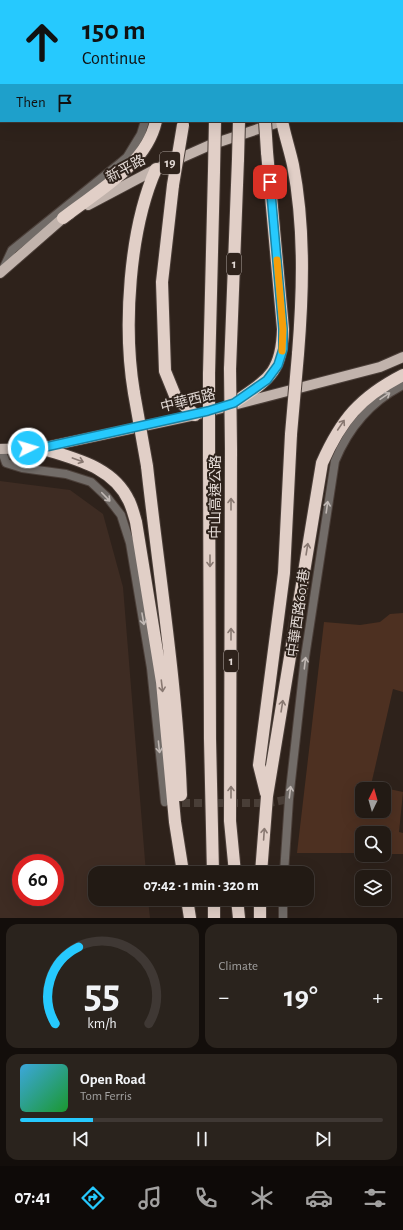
<!DOCTYPE html>
<html lang="en">
<head>
<meta charset="utf-8">
<style>
  body { margin:0; font-family:"Alegreya Sans","Noto Sans TC",sans-serif; background:#2a231d; color:#f1f3f6; height:100vh; display:flex; flex-direction:column; font-size:15px; white-space:nowrap }
  * { box-sizing:border-box; margin:0 }
  p { font-size:13px; color:#a2a1a0 }
  .icon { flex:none; width:22px; height:22px; fill:none; stroke:currentColor; stroke-width:2; stroke-linecap:round; stroke-linejoin:round }
  .map { position:relative; height:918px; overflow:hidden }
  .sheet { display:flex; flex-direction:column; gap:6px; padding:6px; background:#130e0b; flex:1 }
  .sheet>* { flex:none }
  .banner { position:absolute; left:0px; top:0px; width:403px; height:122px; box-shadow:0 4px 16px #0002,0 0 0 1px #3f3834; background:#26c9fe; color:#111; overflow:hidden }
  .needle { width:26px; rotate:5deg }
  .controls { position:absolute; left:355px; top:782px; display:grid; gap:8px }
  .controls a { display:grid; place-items:center; width:36px; height:36px; border-radius:8px; background:#221a14; box-shadow:0 4px 16px #0002,0 0 0 1px #3f3834; font-size:20px }
  .speed { position:absolute; left:12px; top:854px; display:flex; gap:8px; font-size:20px; font-weight:700; text-align:center }
  .speed>* { display:grid; place-content:center; width:52px; height:52px; border-radius:50%; background:#221a14; box-shadow:0 4px 16px #0002,0 0 0 1px #3f3834; line-height:1 }
  .speed .limit { border:6px solid #d22; background:#fff; color:#111 }
  .pin { position:absolute; display:grid; place-items:center; width:34px; height:34px; color:#fff; margin:-17px; border-radius:8px; box-shadow:0 2px 6px #0006 }
  .me { position:absolute; width:44px; margin:-22px; rotate:85deg; stroke-linejoin:round; filter:drop-shadow(0 0 3px #0008) }
  .turn { display:flex; align-items:center; gap:14px; height:84px; padding:0 16px; font-size:18px }
  .turn .icon { width:52px; height:52px; stroke-width:2.5 }
  .turn b { display:block; font-size:28px; line-height:34px }
  .then { display:flex; align-items:center; height:38px; padding:0 16px; background:#0003; gap:8px; font-size:15px }
  .big { font-size:30px; font-weight:700; line-height:1.1 }
  .sheet .card { flex:1; display:flex; flex-direction:column; justify-content:center; gap:6px; min-width:0; padding:0 14px; border-radius:12px; background:#2a231d }
  .sheet .dial { align-items:center; gap:0 }
  .dial svg { height:104px; overflow:visible; fill:none; stroke:#3f3834; stroke-width:7; stroke-linecap:round; text-anchor:middle }
  .dial text { fill:#f1f3f6; stroke:none }
  .song { display:flex; align-items:center; gap:12px }
  .cover { width:48px; height:48px; border-radius:6px; background:linear-gradient(135deg,hsl(200 70% 55%),hsl(130 70% 35%)) }
  .played { height:4px; border-radius:2px; background:linear-gradient(90deg,#26c9fe 20%,#3f3834 20%) }
  .keys { display:flex; justify-content:space-around; direction:ltr }
  .heat { display:flex; justify-content:space-between; align-items:center; font-size:22px; direction:ltr }
  .sheet .tiles { flex:1; display:grid; gap:6px; grid-template-columns:1fr 1fr }
  .card:last-child { grid-column:span 2 }
  .trip { position:absolute; left:88px; top:866px; width:226px; height:40px; border-radius:12px; background:#221a14; box-shadow:0 4px 16px #0002,0 0 0 1px #3f3834; font-weight:700; line-height:40px; text-align:center }
  .menu { display:flex; height:64px; justify-content:space-around; align-items:center; background:#0e0a08; color:#a2a1a0 }
  .menu .icon { width:28px; height:28px }
  .menu .current { color:#26c9fe }
  .menu b { font-size:18px; color:#f1f3f6 }
  .map>svg:first-child { display:block }
  .built { fill:#3e2c23; fill-rule:evenodd }
  .green { fill:#4d3021; fill-rule:evenodd }
  .lines { fill:none; stroke-linecap:round; stroke-linejoin:round }
  .minor-tunnel { stroke:#493e37; stroke-width:8; stroke-dasharray:8 4; stroke-linecap:butt }
  .minor-casing { stroke:#4b3f39; stroke-width:10 }
  .primary-casing { stroke:#4b3f39; stroke-width:12 }
  .motorway-casing { stroke:#4b3f39; stroke-width:14 }
  .minor { stroke:#726c68; stroke-width:8 }
  .primary { stroke:#c1b3ac; stroke-width:10 }
  .motorway { stroke:#e1cfc7; stroke-width:12 }
  .motorway-bridge-casing { stroke:#4b3f39; stroke-width:14; stroke-linecap:butt }
  .motorway-bridge { stroke:#e1cfc7; stroke-width:12 }
  .oneway { stroke:#c1b9b5 }
  .oneway2 { stroke:#887871 }
  .route-casing { stroke:#1983a5; stroke-width:10 }
  .route { stroke:#26c9fe; stroke-width:7 }
  .slow { stroke:#f59e0b; stroke-width:7 }
  .labels { text-anchor:middle; dominant-baseline:central; stroke-width:4; stroke-linejoin:round; paint-order:stroke }
  .shield { fill:#2e221b; stroke:#ada39e; stroke-width:1 }
  .shield-label { font-size:13px; font-weight:bold; fill:#e3dad6 }
  .street-label { font-size:14px; fill:#e3dad6; stroke:#2e221b }
</style>
</head>
<body>
<div class="map">
<svg width="403" height="918" viewBox="0 0 403 918">
  <rect width="100%" height="100%" fill="#2e221b"/>
  <path class="built" d="M 0,481 L 70,490 L 103,514 L 123,587 L 146,873 L 95,873 L 95,899 L 148,899 L 150,918 L 0,918 ZM 21,863 L 55,863 L 55,897 L 21,897 Z"/>
  <path class="green" d="M 403,613 L 403,692 L 393,689 L 371,785 L 403,792 L 399,832 L 403,833 L 403,854 L 384,854 L 384,833 L 362,833 L 362,853 L 297,853 L 324,622 L 360,625 L 380,622 L 390,614 ZM 362,789 L 384,789 L 384,811 L 362,811 Z"/>
  <g class="lines">
    <path class="minor-tunnel" d="M 170,803 L 269,803 L 289,799"/>
    <defs>
      <path id="minor" d="M 162,1 L 162,0
        M 3,269 L 12,250 L 120,163 L 127,157 L 141,134 L 145,121
        M 1,449 L 6,463 L 22,468 L 66,474 L 91,482 L 107,497 L 121,515 L 130,543 L 151,668 L 165,802
        M 284,873 L 289,799 L 305,657 L 335,461 C 349,427 370,402 403,385
        M 283,918 L 283,899"/>
      <path id="primary" d="M 402,73 L 403,72
        M 88,205 L 156,169 L 210,145 L 282,121
        M 0,273 L 63,218 L 70,214
        M 0,449 L 41,448 L 195,415 L 380,367 L 403,357"/>
      <path id="motorway" d="M 287,0 L 287,1
        M 172,1 L 173,0
        M 192,1 L 192,0
        M 218,1 L 218,0
        M 241,1 L 241,0
        M 262,1 L 262,0
        M 282,121 C 285,136 290,151 293,165 C 305,227 303,292 298,354
        M 173,185 L 162,282 L 165,371 L 176,398 L 195,415
        M 63,218 C 97,191 146,166 156,121
        M 230,369 L 238,159
        M 209,374 L 214,171
        M 134,393 C 123,327 129,230 156,169
        M 234,403 C 267,380 282,374 283,329 L 267,152
        M 41,448 C 74,459 113,466 129,501 C 132,507 134,515 136,522 L 162,682 L 175,822 L 182,866
        M 231,449 L 230,821 L 235,873
        M 209,452 L 210,739 L 213,873
        M 147,466 C 159,576 177,685 181,795
        M 266,793 L 259,765 L 284,573 L 291,434
        M 261,873 L 267,796 L 322,463 C 341,420 360,397 403,375
        M 187,899 L 190,918
        M 214,899 L 214,918
        M 237,899 L 239,918
        M 260,918 L 260,899"/>
    </defs>
    <use href="#minor" class="minor-casing"/>
    <use href="#primary" class="primary-casing"/>
    <use href="#motorway" class="motorway-casing"/>
    <use href="#minor" class="minor"/>
    <use href="#primary" class="primary"/>
    <use href="#motorway" class="motorway"/>
    <defs>
      <path id="motorway-bridge" d="M 265,121 L 267,152
        M 238,159 L 239,121
        M 214,171 L 215,121
        M 173,185 L 183,125
        M 230,369 L 231,449
        M 209,374 L 209,452
        M 134,393 L 147,466
        M 291,434 L 298,354"/>
    </defs>
    <use href="#motorway-bridge" class="motorway-bridge-casing"/>
    <use href="#motorway-bridge" class="motorway-bridge"/>
  </g>
  <defs><path id="oneway-shaft" d="M-6 0H5M1.5-3L5.5 0L1.5 3" fill="none" stroke-width="1.6" stroke-linecap="round" stroke-linejoin="round"/></defs>
  <g class="oneway">
    <use href="#oneway-shaft" transform="translate(385 396) rotate(-34)"/>
    <use href="#oneway-shaft" transform="translate(106 497) rotate(46)"/>
    <use href="#oneway-shaft" transform="translate(327 507) rotate(-82)"/>
    <use href="#oneway-shaft" transform="translate(143 619) rotate(80)"/>
    <use href="#oneway-shaft" transform="translate(305 663) rotate(-83)"/>
    <use href="#oneway-shaft" transform="translate(159 747) rotate(84)"/>
    <use href="#oneway-shaft" transform="translate(290 792) rotate(-83)"/>
  </g>
  <g class="oneway2">
    <use href="#oneway-shaft" transform="translate(341 425) rotate(-56)"/>
    <use href="#oneway-shaft" transform="translate(78 460) rotate(20)"/>
    <use href="#oneway-shaft" transform="translate(231 504) rotate(-90)"/>
    <use href="#oneway-shaft" transform="translate(307 549) rotate(-81)"/>
    <use href="#oneway-shaft" transform="translate(210 561) rotate(90)"/>
    <use href="#oneway-shaft" transform="translate(231 634) rotate(-90)"/>
    <use href="#oneway-shaft" transform="translate(162 686) rotate(83)"/>
    <use href="#oneway-shaft" transform="translate(282 706) rotate(-81)"/>
    <use href="#oneway-shaft" transform="translate(231 792) rotate(-90)"/>
    <use href="#oneway-shaft" transform="translate(264 834) rotate(-86)"/>
  </g>
  <g class="lines">
    <defs>
      <path id="route" d="M 28,448 L 41,448 L 208,411 L 234,403 L 267,380 L 278,365 L 283,349 L 283,329 L 270,182"/>
    </defs>
    <use href="#route" class="route-casing"/>
    <use href="#route" class="route"/>
    <path class="slow" d="M 277,260 L 283,329 L 282,351"/>
  </g>
  <g class="labels">
    <g class="shield">
      <rect x="160" y="152" width="20" height="22" rx="3"/>
      <rect x="227" y="253" width="14" height="22" rx="3"/>
      <rect x="224" y="650" width="14" height="22" rx="3"/>
    </g>
    <g class="shield-label">
      <text x="170" y="163">19</text>
      <text x="234" y="264">1</text>
      <text x="231" y="661">1</text>
    </g>
    <g class="street-label">
      <text transform="translate(126 169) rotate(-28)">新平路</text>
      <text transform="translate(188 401) rotate(-14)">中華西路</text>
      <text transform="translate(216 497) rotate(-90)">中山高速公路</text>
      <text transform="translate(299 613) rotate(-82)">中華西路601巷</text>
    </g>
  </g>
</svg>
<div class="controls">
<a><svg class="needle" viewBox="-14 -14 28 28"><path d="M0-13l5 13h-10z" fill="#e53935"/><path d="M0 13l5-13h-10z" fill="#a2a1a0"/></svg></a>
<a><svg class="icon" aria-label="search" viewBox="0 0 24 24"><circle cx="10" cy="10" r="6"/><path d="M15 15l6 6"/></svg></a>
<a><svg class="icon" aria-label="layers" viewBox="0 0 24 24"><path d="M12 4l9 5-9 5-9-5zM3 14l9 5 9-5"/></svg></a>
</div>
<div class="speed"><div class="limit">60</div></div>
<div class="pin" style="left:270px;top:182px;background:#d93025"><svg class="icon" aria-label="arrive" viewBox="0 0 24 24"><path d="M6 21V4h12l-3 4 3 4H6"/></svg></div>
<svg class="me" style="left:28px;top:448px" viewBox="-20 -20 40 40"><circle r="17" fill="#26c9fe" stroke="#fff" stroke-width="3"/><path d="M0-11L8 9 0 5-8 9z" fill="#fff"/></svg>
<div class="trip">07:42 · 1 min · 320 m</div>
<div class="banner">
<div class="turn"><svg class="icon" aria-label="ahead" viewBox="0 0 24 24"><path d="M12 20V5M6 11l6-6 6 6"/></svg><div><b>150 m</b>Continue</div></div>
<div class="then">Then<svg class="icon" aria-label="arrive" viewBox="0 0 24 24"><path d="M6 21V4h12l-3 4 3 4H6"/></svg></div>
</div>
</div>
<section class="sheet">
<div class="tiles">
<div class="card dial"><svg viewBox="0 0 100 80">
<path d="M14 69A42 42 0 1 1 86 69"/>
<path d="M14 69A42 42 0 0 1 32 10" stroke="#26c9fe"/>
<text x="50" y="56" font-size="32" font-weight="700">55</text>
<text x="50" y="72" font-size="11">km/h</text>
</svg></div>
<div class="card"><p>Climate</p>
<div class="heat"><a>−</a><b class="big">19°</b><a>+</a></div>
</div>
<div class="card">
<div class="song"><i class="cover"></i><div><b>Open Road</b><p>Tom Ferris</p></div></div>
<div class="played"></div>
<div class="keys"><svg class="icon" aria-label="previous" viewBox="0 0 24 24"><path d="M18 5L8 12l10 7zM5 5v14"/></svg><svg class="icon" aria-label="pause" viewBox="0 0 24 24"><path d="M8 5v14M16 5v14"/></svg><svg class="icon" aria-label="next" viewBox="0 0 24 24"><path d="M6 5l10 7-10 7zM19 5v14"/></svg></div>
</div>
</div>
</section>
<nav class="menu">
<b>07:41</b>
<svg class="icon current" aria-label="directions" viewBox="0 0 24 24"><path d="M12 3l9 9-9 9-9-9zM9 14v-3h6M13 9l2 2-2 2"/></svg>
<svg class="icon" aria-label="music" viewBox="0 0 24 24"><path d="M9 18V5l10-2v13"/><circle cx="6" cy="18" r="3"/><circle cx="16" cy="16" r="3"/></svg>
<svg class="icon" aria-label="phone" viewBox="0 0 24 24"><path d="M5 4h4l2 5-3 2q2 4 5 5l2-3 5 2v4C11 20 4 13 5 4z"/></svg>
<svg class="icon" aria-label="climate" viewBox="0 0 24 24"><path d="M12 3v18M4 7l16 10M4 17L20 7"/></svg>
<svg class="icon" aria-label="car" viewBox="0 0 24 24"><path d="M5 17H2v-5l4-1 3-4h7l3 4 3 1v5h-3M9 17h6M6 11h13"/><circle cx="7" cy="17" r="2"/><circle cx="17" cy="17" r="2"/></svg>
<svg class="icon" aria-label="filters" viewBox="0 0 24 24"><path d="M4 7h16M4 17h16"/><circle cx="9" cy="7" r="2"/><circle cx="15" cy="17" r="2"/></svg>
</nav>
</body>
</html>
